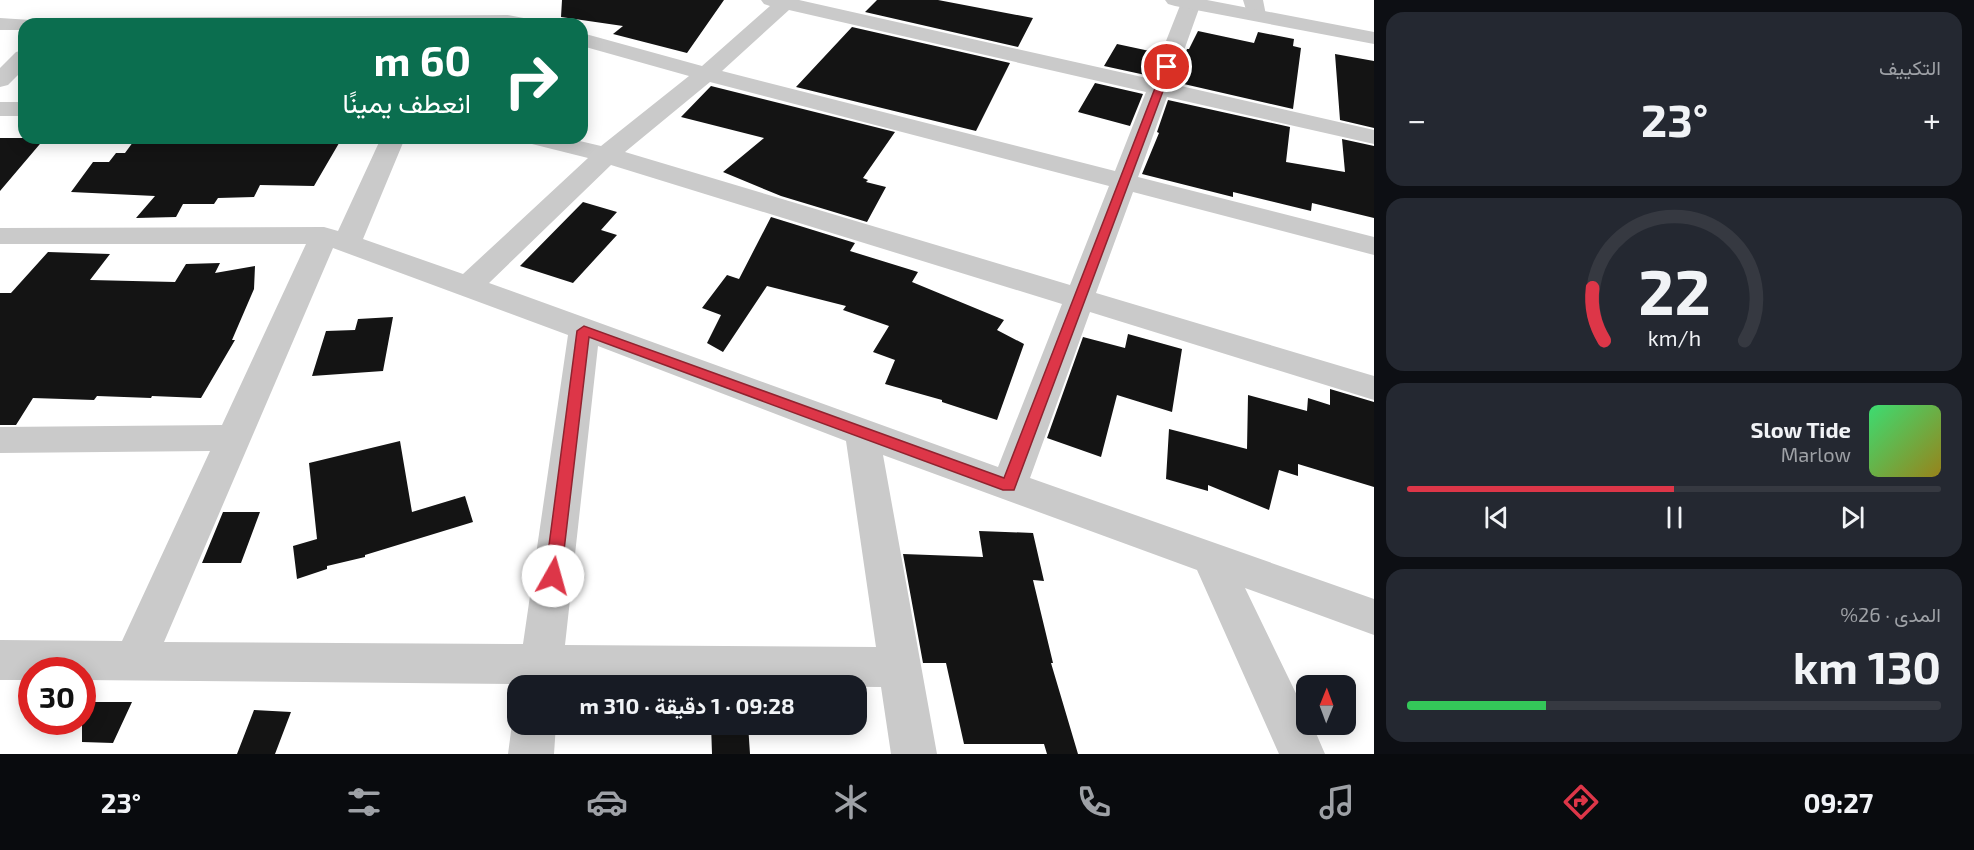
<!DOCTYPE html>
<html lang="ar">
<head>
<meta charset="utf-8">
<style>
  body { margin:0; font-family:"Exo 2",Vazirmatn,sans-serif; background:#242831; color:#f1f3f6; direction:rtl; height:100vh; display:flex; flex-direction:column; font-size:22px; white-space:nowrap }
  * { box-sizing:border-box; margin:0 }
  p { font-size:20px; color:#9ea1a6 }
  .icon { flex:none; width:33px; height:33px; fill:none; stroke:currentColor; stroke-width:2; stroke-linecap:round; stroke-linejoin:round }
  .map { position:relative; flex:1; overflow:hidden; direction:ltr }
  .drawer { display:flex; flex-direction:column; gap:12px; padding:12px; background:#0d0f14; width:600px }
  .drawer>* { flex:none }
  .top-card { position:absolute; left:18px; top:18px; width:570px; height:126px; border-radius:18px; box-shadow:0 3px 15px #0003; direction:rtl; background:#0b6e4f; color:#fff; overflow:hidden }
  .needle { width:39px; rotate:1deg }
  .tools { position:absolute; left:1296px; top:675px; display:grid; gap:12px }
  .tools a { display:grid; place-items:center; width:60px; height:60px; border-radius:12px; background:#171b24; box-shadow:0 3px 15px #0003; font-size:30px }
  .speed { position:absolute; left:18px; top:657px; display:flex; gap:12px; font-size:30px; font-weight:700; text-align:center }
  .speed>* { display:grid; place-content:center; width:78px; height:78px; border-radius:50%; background:#171b24; box-shadow:0 3px 15px #0003; line-height:1 }
  .speed .limit { border:9px solid #d22; background:#fff; color:#111 }
  .pin { position:absolute; display:grid; place-items:center; width:51px; height:51px; color:#fff; margin:-26px; border:3px solid #fff; border-radius:50%; box-shadow:0 2px 6px #0007 }
  .me { position:absolute; width:66px; margin:-33px; rotate:7deg; stroke-linejoin:round; filter:drop-shadow(0 0 4px #0008) }
  .turn { display:flex; align-items:center; gap:21px; height:126px; padding:0 18px; font-size:27px }
  .turn .icon { width:78px; height:78px; stroke-width:2.5 }
  .turn b { display:block; font-size:42px; line-height:51px }
  .big { font-size:45px; font-weight:700; line-height:1.1 }
  .drawer .card { flex:1; display:flex; flex-direction:column; justify-content:center; gap:9px; min-width:0; padding:0 21px; border-radius:18px; background:#242831 }
  .drawer .dial { align-items:center; gap:0 }
  .dial svg { height:156px; overflow:visible; fill:none; stroke:#363941; stroke-width:7; stroke-linecap:round; text-anchor:middle }
  .dial text { fill:#f1f3f6; stroke:none }
  .song { display:flex; align-items:center; gap:18px }
  .cover { width:72px; height:72px; border-radius:9px; background:linear-gradient(135deg,hsl(140 70% 55%),hsl(50 70% 35%)) }
  .played { height:6px; border-radius:3px; background:linear-gradient(90deg,#dd3648 50%,#363941 50%) }
  .keys { display:flex; justify-content:space-around; direction:ltr }
  .heat { display:flex; justify-content:space-between; align-items:center; font-size:33px; direction:ltr }
  .charge { height:9px; border-radius:4px; background:linear-gradient(90deg,#34c759 26%,#363941 0) }
  .trip { position:absolute; left:507px; top:675px; width:360px; height:60px; border-radius:18px; background:#171b24; box-shadow:0 3px 15px #0003; font-weight:700; line-height:60px; text-align:center; direction:rtl }
  .tabs { display:flex; height:96px; justify-content:space-around; align-items:center; background:#090b0e; color:#9ea1a6 }
  .tabs .icon { width:42px; height:42px }
  .tabs .selected { color:#dd3648 }
  .tabs b { font-size:27px; color:#f1f3f6 }
  main { display:flex; flex:1; min-height:0 }
  .map>svg:first-child { display:block }
  .building { fill:#141414 }
  .lines { fill:none; stroke-linecap:round; stroke-linejoin:round }
  .minor { fill:#cacaca; fill-rule:evenodd }
  .tertiary { fill:#cacaca; fill-rule:evenodd }
  .route { fill:#dd3648; stroke:#90232f; stroke-width:1.5 }
</style>
</head>
<body>
<main>
<section class="drawer">
<div class="card"><p>التكييف</p>
<div class="heat"><a>−</a><b class="big">23°</b><a>+</a></div>
</div>
<div class="card dial"><svg viewBox="0 0 100 80">
<path d="M14 69A42 42 0 1 1 86 69"/>
<path d="M14 69A42 42 0 0 1 8 42" stroke="#dd3648"/>
<text x="50" y="56" font-size="32" font-weight="700">22</text>
<text x="50" y="72" font-size="11">km/h</text>
</svg></div>
<div class="card">
<div class="song"><i class="cover"></i><div><b>Slow Tide</b><p>Marlow</p></div></div>
<div class="played"></div>
<div class="keys"><svg class="icon" aria-label="previous" viewBox="0 0 24 24"><path d="M18 5L8 12l10 7zM5 5v14"/></svg><svg class="icon" aria-label="pause" viewBox="0 0 24 24"><path d="M8 5v14M16 5v14"/></svg><svg class="icon" aria-label="next" viewBox="0 0 24 24"><path d="M6 5l10 7-10 7zM19 5v14"/></svg></div>
</div>
<div class="card"><p>المدى · 26%</p><b class="big">130 km</b><div class="charge"></div></div>
</section>
<div class="map">
<svg width="1374" height="754" viewBox="0 0 1374 754">
  <rect width="100%" height="100%" fill="#fff"/>
  <path class="building" d="M 562,0 L 724,0 L 687,53 L 613,34 L 623,26 L 561,17 Z
    M 877,0 L 938,0 L 1033,18 L 1018,47 L 865,12 Z
    M 852,27 L 1010,63 L 976,131 L 796,87 Z
    M 1198,31 L 1254,43 L 1258,32 L 1294,39 L 1293,46 L 1301,48 L 1293,109 L 1175,82 L 1187,49 L 1189,49 Z
    M 1117,44 L 1159,53 L 1150,76 L 1104,66 Z
    M 1335,54 L 1374,61 L 1374,128 L 1340,120 Z
    M 1095,83 L 1143,94 L 1130,126 L 1078,112 Z
    M 711,86 L 895,132 L 863,178 L 868,180 L 866,182 L 886,187 L 867,222 L 781,196 L 723,172 L 764,138 L 681,117 Z
    M 1168,100 L 1290,127 L 1286,162 L 1345,172 L 1342,139 L 1374,146 L 1374,218 L 1312,203 L 1311,211 L 1233,192 L 1233,197 L 1142,174 L 1159,133 L 1157,132 Z
    M 0,138 L 45,138 L 0,191 Z
    M 136,138 L 342,138 L 314,186 L 260,185 L 254,197 L 218,198 L 214,204 L 183,204 L 176,217 L 136,218 L 155,196 L 71,192 L 93,162 L 109,162 L 116,153 L 125,153 Z
    M 583,202 L 617,212 L 601,230 L 617,235 L 573,283 L 520,266 Z
    M 771,217 L 855,243 L 850,251 L 918,272 L 912,282 L 1004,320 L 997,330 L 1024,344 L 997,420 L 942,402 L 942,400 L 885,384 L 895,360 L 873,352 L 889,326 L 843,310 L 846,306 L 767,286 L 723,352 L 707,343 L 721,315 L 702,308 L 727,275 L 739,279 Z
    M 48,252 L 110,254 L 90,280 L 175,282 L 186,264 L 220,263 L 215,273 L 255,266 L 254,289 L 232,340 L 235,340 L 201,398 L 152,396 L 151,398 L 97,396 L 94,400 L 33,398 L 16,425 L 0,425 L 0,293 L 11,293 Z
    M 393,317 L 383,371 L 312,376 L 326,331 L 355,330 L 358,319 Z
    M 1128,334 L 1182,349 L 1172,412 L 1117,395 L 1101,457 L 1047,438 L 1083,337 L 1125,348 Z
    M 1330,389 L 1374,402 L 1374,487 L 1298,464 L 1298,476 L 1279,470 L 1269,510 L 1208,485 L 1208,491 L 1166,479 L 1169,429 L 1247,449 L 1248,395 L 1307,411 L 1308,398 L 1330,405 Z
    M 400,441 L 412,512 L 465,496 L 473,522 L 365,555 L 365,557 L 327,566 L 327,569 L 297,579 L 293,546 L 317,539 L 309,463 Z
    M 223,512 L 260,512 L 241,563 L 202,563 Z
    M 979,531 L 1033,533 L 1044,581 L 1033,580 L 1053,663 L 1051,663 L 1078,754 L 1047,754 L 1044,744 L 964,744 L 946,663 L 923,663 L 903,554 L 983,557 Z
    M 82,702 L 132,702 L 113,743 L 82,742 Z
    M 254,710 L 291,712 L 275,754 L 237,754 Z
    M 711,724 L 748,724 L 750,754 L 712,754 Z"/>
  <g class="lines">
    <path class="minor" d="M 761,0 L 799,0 L 1151,79 L 1181,3 L 1183,0 L 1199,0 L 1201,3 L 1172,84 L 1374,130 L 1374,144 L 1167,97 L 1138,177 L 1374,237 L 1374,255 L 1133,192 L 1096,293 L 1374,376 L 1374,400 L 1090,312 L 1030,478 L 1374,599 L 1374,635 L 1245,588 L 1306,714 L 1306,724 L 1312,724 L 1325,754 L 1279,754 L 1197,570 L 883,455 L 937,754 L 891,754 L 881,687 L 561,684 L 518,687 L 518,684 L 82,680 L 82,670 L 32,670 L 32,680 L 0,680 L 0,640 L 122,641 L 210,451 L 0,453 L 0,427 L 222,425 L 306,244 L 0,244 L 0,228 L 324,227 L 338,231 L 381,138 L 405,138 L 363,239 L 463,274 L 588,158 L 528,143 L 525,138 L 567,138 L 601,146 L 689,76 L 582,46 L 582,33 L 702,66 L 770,6 L 764,4 ZM 789,10 L 1146,92 L 1115,171 L 722,71 ZM 710,82 L 1109,186 L 1070,285 L 625,152 ZM 611,165 L 1062,304 L 998,467 L 489,283 ZM 333,248 L 568,335 L 523,644 L 164,642 ZM 598,346 L 846,441 L 876,647 L 565,645 Z
      M 1243,0 L 1263,0 L 1266,15 L 1263,19 L 1256,21 L 1249,19 Z
      M 508,15 L 534,20 L 537,24 L 24,24 L 24,30 L 0,30 L 0,18 L 31,20 L 34,23 L 37,20 L 44,18 Z
      M 24,50 L 24,69 L 8,85 L 0,87 L 0,68 L 16,52 Z
      M 0,102 L 24,102 L 24,116 L 0,116 Z
      M 518,710 L 518,724 L 556,724 L 554,754 L 508,754 L 512,724 Z"/>
    <path class="tertiary" d="M 1165,0 L 1207,0 L 1374,32 L 1374,44 L 1175,6 L 1168,4 Z"/>
  </g>
  <path class="route" d="M 1164,65 L 1172,67 L 1014,490 L 1003,490 L 589,337 L 561,576 L 559,581 L 553,583 L 547,581 L 545,576 L 577,331 L 584,326 L 1004,478 Z"/>
</svg>
<div class="tools">
<a><svg class="needle" viewBox="-14 -14 28 28"><path d="M0-13l5 13h-10z" fill="#e53935"/><path d="M0 13l5-13h-10z" fill="#9ea1a6"/></svg></a>
</div>
<div class="speed"><div class="limit">30</div></div>
<div class="pin" style="left:1167px;top:67px;background:#d93025"><svg class="icon" aria-label="arrive" viewBox="0 0 24 24"><path d="M6 21V4h12l-3 4 3 4H6"/></svg></div>
<svg class="me" style="left:553px;top:576px" viewBox="-20 -20 40 40"><circle r="19" fill="#fff"/><path d="M0-13L10 11 0 6-10 11z" fill="#dd3648"/></svg>
<div class="trip">09:28 · 1 دقيقة · 310 m</div>
<div class="top-card">
<div class="turn"><svg class="icon" aria-label="right" viewBox="0 0 24 24"><path d="M7 20v-9h11M14 6l5 5-5 5"/></svg><div><b>60 m</b>انعطف يمينًا</div></div>
</div>
</div>
</main>
<nav class="tabs">
<b>09:27</b>
<svg class="icon selected" aria-label="directions" viewBox="0 0 24 24"><path d="M12 3l9 9-9 9-9-9zM9 14v-3h6M13 9l2 2-2 2"/></svg>
<svg class="icon" aria-label="music" viewBox="0 0 24 24"><path d="M9 18V5l10-2v13"/><circle cx="6" cy="18" r="3"/><circle cx="16" cy="16" r="3"/></svg>
<svg class="icon" aria-label="phone" viewBox="0 0 24 24"><path d="M5 4h4l2 5-3 2q2 4 5 5l2-3 5 2v4C11 20 4 13 5 4z"/></svg>
<svg class="icon" aria-label="climate" viewBox="0 0 24 24"><path d="M12 3v18M4 7l16 10M4 17L20 7"/></svg>
<svg class="icon" aria-label="car" viewBox="0 0 24 24"><path d="M5 17H2v-5l4-1 3-4h7l3 4 3 1v5h-3M9 17h6M6 11h13"/><circle cx="7" cy="17" r="2"/><circle cx="17" cy="17" r="2"/></svg>
<svg class="icon" aria-label="filters" viewBox="0 0 24 24"><path d="M4 7h16M4 17h16"/><circle cx="9" cy="7" r="2"/><circle cx="15" cy="17" r="2"/></svg>
<b>23°</b>
</nav>
</body>
</html>
